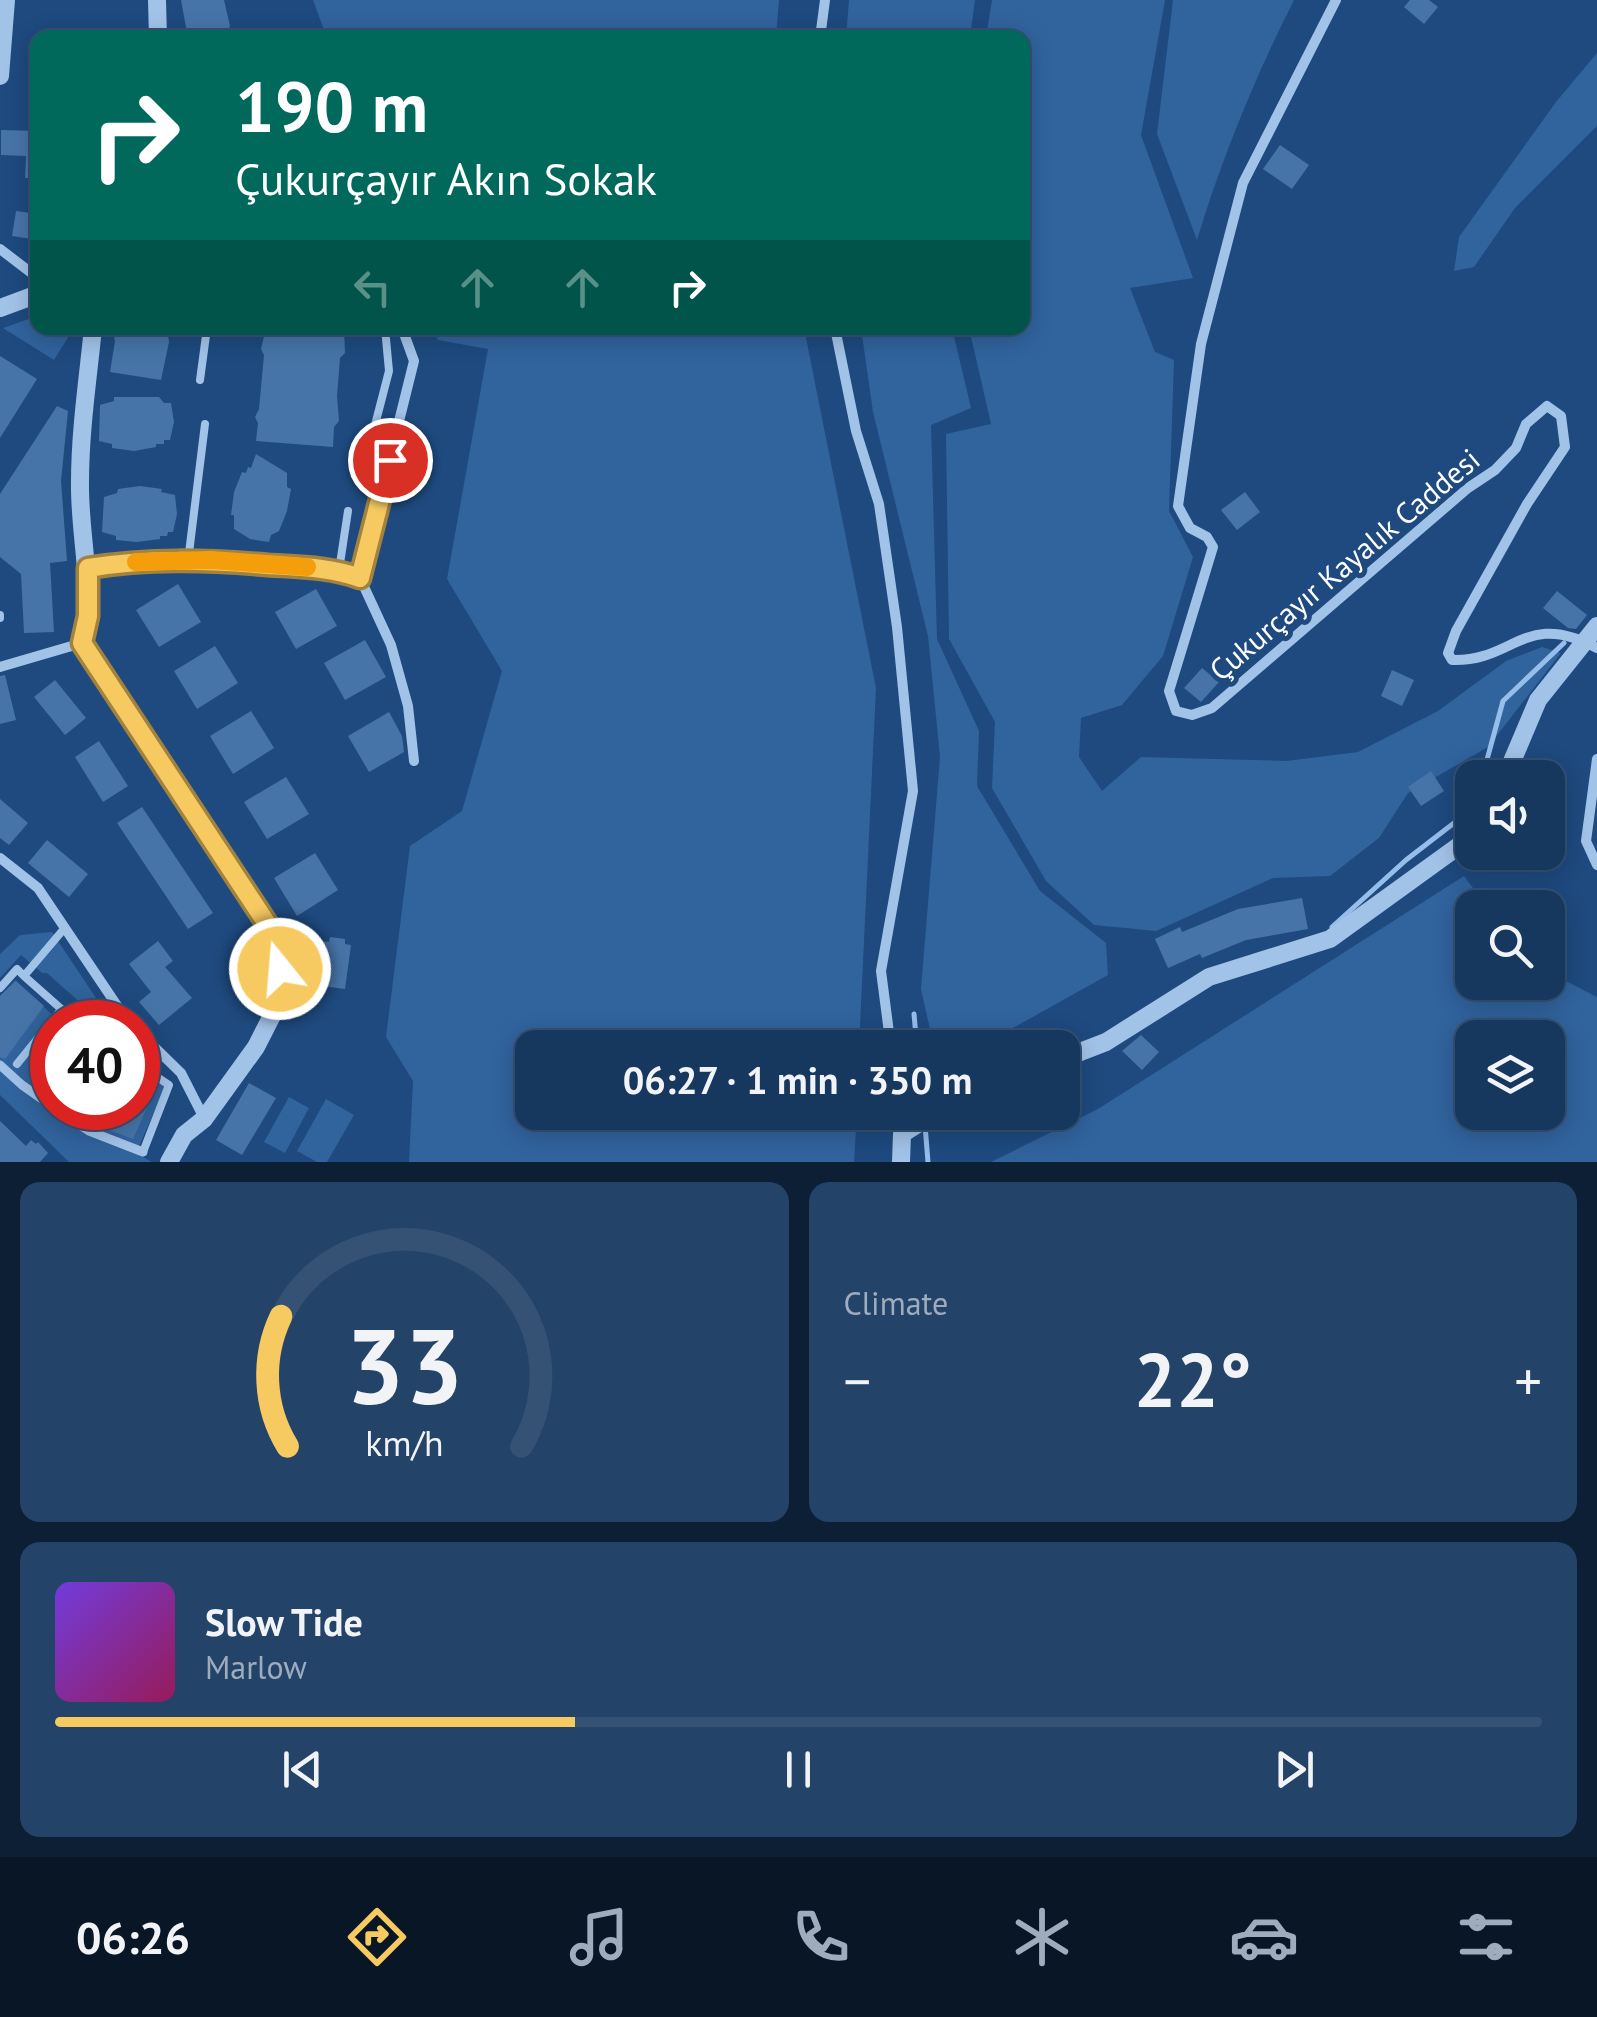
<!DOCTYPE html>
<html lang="en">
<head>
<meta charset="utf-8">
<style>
  body { margin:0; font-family:"PT Sans",sans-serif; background:#234368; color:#f1f3f6; height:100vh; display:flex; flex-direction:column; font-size:38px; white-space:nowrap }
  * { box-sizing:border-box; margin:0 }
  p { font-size:32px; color:#9eacbd }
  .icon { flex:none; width:55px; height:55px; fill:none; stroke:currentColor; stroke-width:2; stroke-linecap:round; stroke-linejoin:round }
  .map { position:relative; height:1162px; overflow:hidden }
  .panel { display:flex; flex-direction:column; gap:20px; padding:20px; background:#0c1f34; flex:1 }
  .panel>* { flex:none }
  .top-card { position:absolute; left:30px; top:30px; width:1000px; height:305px; border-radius:20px; box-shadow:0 5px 25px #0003,0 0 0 2px #355274; background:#00695c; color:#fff; overflow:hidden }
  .fabs { position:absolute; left:1455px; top:760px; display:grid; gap:20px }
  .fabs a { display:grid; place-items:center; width:110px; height:110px; border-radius:20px; background:#16385f; box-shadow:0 5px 25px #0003,0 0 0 2px #355274; font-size:50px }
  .speed { position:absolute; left:30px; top:1000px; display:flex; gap:20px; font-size:50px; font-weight:700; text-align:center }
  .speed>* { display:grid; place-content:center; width:130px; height:130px; border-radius:50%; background:#16385f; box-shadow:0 5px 25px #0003,0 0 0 2px #355274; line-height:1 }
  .speed .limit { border:15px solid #d22; background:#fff; color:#111 }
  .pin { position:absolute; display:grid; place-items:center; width:85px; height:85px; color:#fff; margin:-42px; border:5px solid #fff; border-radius:50%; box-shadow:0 2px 10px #0007 }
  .me { position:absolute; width:110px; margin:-55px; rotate:343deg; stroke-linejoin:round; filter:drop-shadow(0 0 8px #0008) }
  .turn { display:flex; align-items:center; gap:35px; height:210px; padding:0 40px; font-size:45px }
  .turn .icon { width:130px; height:130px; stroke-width:2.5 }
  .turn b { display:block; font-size:70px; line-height:85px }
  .lanes { display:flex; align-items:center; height:95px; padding:0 40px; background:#0003; justify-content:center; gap:50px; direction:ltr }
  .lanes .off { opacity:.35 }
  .big { font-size:75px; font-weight:700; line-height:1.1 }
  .panel .tile { flex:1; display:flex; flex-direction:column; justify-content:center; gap:15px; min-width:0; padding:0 35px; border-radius:20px; background:#234368 }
  .panel .dial { align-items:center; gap:0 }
  .dial svg { height:260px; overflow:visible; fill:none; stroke:#355274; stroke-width:7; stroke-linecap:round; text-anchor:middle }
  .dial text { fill:#f1f3f6; stroke:none }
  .song { display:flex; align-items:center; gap:30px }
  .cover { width:120px; height:120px; border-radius:15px; background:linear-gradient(135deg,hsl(260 70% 55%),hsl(330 70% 35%)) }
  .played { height:10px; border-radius:5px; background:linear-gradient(90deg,#f7ca61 35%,#355274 35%) }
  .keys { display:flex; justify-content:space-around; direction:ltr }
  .heat { display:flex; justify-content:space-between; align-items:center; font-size:55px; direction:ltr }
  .panel .tiles { flex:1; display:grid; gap:20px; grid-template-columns:1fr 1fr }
  .tile:last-child { grid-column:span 2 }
  .trip { position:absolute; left:515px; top:1030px; width:565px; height:100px; border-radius:20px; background:#16385f; box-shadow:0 5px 25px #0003,0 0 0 2px #355274; font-weight:700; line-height:100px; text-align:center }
  .tabs { display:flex; height:160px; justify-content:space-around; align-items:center; background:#091626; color:#9eacbd }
  .tabs .icon { width:70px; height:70px }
  .tabs .selected { color:#f7ca61 }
  .tabs b { font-size:45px; color:#f1f3f6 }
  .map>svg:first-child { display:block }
  .green { fill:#31639d; fill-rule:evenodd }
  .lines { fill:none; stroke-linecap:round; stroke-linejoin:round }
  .stream { stroke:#95beea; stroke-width:5 }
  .building { fill:#4774a8 }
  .service { stroke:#a2c3e8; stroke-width:8 }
  .pedestrian { stroke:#a2c3e8; stroke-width:9 }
  .minor { stroke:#a2c3e8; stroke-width:10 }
  .tertiary { stroke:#a2c3e8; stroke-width:18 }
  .route-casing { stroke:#a1833f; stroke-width:25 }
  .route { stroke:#f7ca61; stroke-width:18 }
  .slow { stroke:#f59e0b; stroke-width:18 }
  .labels { text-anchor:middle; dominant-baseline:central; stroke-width:10; stroke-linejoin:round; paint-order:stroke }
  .street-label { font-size:30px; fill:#fff; stroke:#1e4a7f }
</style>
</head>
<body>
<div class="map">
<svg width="1597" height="1162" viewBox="0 0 1597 1162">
  <rect width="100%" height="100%" fill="#1e4a7f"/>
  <path class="green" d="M 313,0 L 779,0 L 776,37 L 327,38 Z
    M 849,0 L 975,0 L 970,37 L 846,37 Z
    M 992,0 L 1165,0 L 1141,135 L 1193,278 L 1130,288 L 1155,352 L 1174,360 L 1169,511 L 1193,557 L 1163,656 L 1122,705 L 1081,718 L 1079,757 L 1102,791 L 1141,757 L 1286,761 L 1358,752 L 1438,711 L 1506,661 L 1542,647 L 1561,653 L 1488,747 L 1408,793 L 1379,838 L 1330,876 L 1273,878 L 1156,931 L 1094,925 L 1046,881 L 992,788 L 995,722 L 949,639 L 946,434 L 991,424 L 969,328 L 1022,328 L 1022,38 L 986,37 Z
    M 1173,0 L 1294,0 C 1255,77 1222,158 1197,240 L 1157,134 Z
    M 1597,53 L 1597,126 L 1515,208 L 1474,267 L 1454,271 L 1459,237 L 1556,102 Z
    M 37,316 L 38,328 L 74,328 L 54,360 L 3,328 Z
    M 434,328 L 804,328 L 876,688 L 859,1047 L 532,1048 L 532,1112 L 857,1113 L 854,1162 L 409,1162 L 413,1081 L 386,1037 L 410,846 L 462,811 L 502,671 L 447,579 L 488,349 L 438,340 Z
    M 861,328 L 952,328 L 971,408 L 931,425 L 937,639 L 979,731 L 977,786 L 1040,891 L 1106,943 L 1108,975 L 979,1047 L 934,1047 L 921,989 L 940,757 L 928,636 L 873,412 Z
    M 1464,876 L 1487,907 L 1472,908 L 1472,982 L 1548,982 L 1548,972 L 1597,997 L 1597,1162 L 991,1162 L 1098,1109 ZM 1472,1038 L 1548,1038 L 1548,1112 L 1472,1112 Z
    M 52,932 L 112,1022 L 102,1022 L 47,973 L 42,973 L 21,955 L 0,978 L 0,954 L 20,935 Z
    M 15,980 L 60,1022 L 52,1022 L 52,1108 L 138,1108 L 138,1072 L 166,1085 L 136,1153 L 152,1162 L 69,1162 L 0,1095 L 0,996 Z
    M 289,1097 L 309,1108 L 285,1153 L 264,1142 Z
    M 326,1099 L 354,1115 L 327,1162 L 317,1162 L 297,1151 Z"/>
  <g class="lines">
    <path class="stream" d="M 1482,778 L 1503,701 L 1564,643
      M 1332,927 L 1406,860 L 1467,813 L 1472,801
      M 914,1014 L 917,1048
      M 925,1125 L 928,1162"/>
  </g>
  <path class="building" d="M 181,0 L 224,0 L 230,26 L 227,33 L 215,38 L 188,38 Z
    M 1410,0 L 1429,0 L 1438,7 L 1424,24 L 1404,7 Z
    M 1,130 L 38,131 L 38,178 L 25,178 L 26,156 L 1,155 Z
    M 1280,145 L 1309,165 L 1292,189 L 1263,169 Z
    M 16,211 L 38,214 L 38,240 L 12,236 Z
    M 112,328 L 167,328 L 169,342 L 161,380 L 110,372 L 115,341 Z
    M 266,328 L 344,328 L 345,353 L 340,358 L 337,396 L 339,421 L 334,427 L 333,447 L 256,441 L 258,423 L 255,417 L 259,409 L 264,355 L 261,349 Z
    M 0,356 L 37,379 L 0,438 Z
    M 114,397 L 159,397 L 164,403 L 171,403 L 174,422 L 170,440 L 164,440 L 164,444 L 156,444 L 156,447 L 134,451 L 112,448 L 112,444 L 99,441 L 100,405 L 114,401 Z
    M 57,406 L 68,411 L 61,481 L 67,561 L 50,563 L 54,632 L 24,633 L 21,574 L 0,557 L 0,494 Z
    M 256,454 L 287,473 L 287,487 L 291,489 L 287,511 L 279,531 L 271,535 L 269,542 L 250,539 L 234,529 L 234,515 L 231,515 L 234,492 L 242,472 L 246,473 L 248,467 L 251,468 Z
    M 140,486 L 162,489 L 161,492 L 175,495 L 177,514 L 173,532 L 168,532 L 167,536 L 160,536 L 160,539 L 137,542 L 116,540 L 116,536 L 102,532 L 104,497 L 117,493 L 118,489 Z
    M 1245,492 L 1260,512 L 1237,530 L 1221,510 Z
    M 178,584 L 201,622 L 159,647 L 136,610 Z
    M 316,589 L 337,626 L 296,649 L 275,612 Z
    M 1557,591 L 1587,615 L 1576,629 L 1568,628 L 1543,608 Z
    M 365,640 L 386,677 L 345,700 L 324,663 Z
    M 215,646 L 238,683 L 197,709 L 174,671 Z
    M 1202,668 L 1219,682 L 1201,702 L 1184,688 Z
    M 1392,670 L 1414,680 L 1402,706 L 1381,696 Z
    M 5,675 L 16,720 L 0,724 L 0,676 Z
    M 55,680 L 86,718 L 65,735 L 34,697 Z
    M 251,711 L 274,748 L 233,774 L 210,736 Z
    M 389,712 L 402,736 L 404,752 L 369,772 L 348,736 Z
    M 99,741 L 128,786 L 103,802 L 75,757 Z
    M 1431,771 L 1444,791 L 1421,806 L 1408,787 Z
    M 286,777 L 309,814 L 267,839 L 244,802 Z
    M 0,799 L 28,823 L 9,845 L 0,838 Z
    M 142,807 L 213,913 L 188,929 L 117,823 Z
    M 47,840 L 88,874 L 69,897 L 28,863 Z
    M 315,853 L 338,890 L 297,916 L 274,878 Z
    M 1302,898 L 1308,929 L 1246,940 L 1202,958 L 1200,954 L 1168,968 L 1155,939 L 1180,927 L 1182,932 L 1238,909 Z
    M 330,937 L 345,939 L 345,944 L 351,945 L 345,989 L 315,985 L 321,941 L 329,942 Z
    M 158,941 L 173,961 L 165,967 L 192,998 L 159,1025 L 139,1002 L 151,992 L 129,964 Z
    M 16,981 L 44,1006 L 5,1059 L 0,1057 L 0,996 Z
    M 1141,1035 L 1159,1052 L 1142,1070 L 1122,1051 Z
    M 52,1045 L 52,1096 L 29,1080 Z
    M 138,1075 L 157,1086 L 133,1139 L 93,1124 L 100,1108 L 138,1108 Z
    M 249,1083 L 276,1098 L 242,1155 L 216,1140 Z
    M 0,1121 L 26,1146 L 31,1140 L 36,1144 L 38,1142 L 48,1153 L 40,1162 L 0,1162 Z"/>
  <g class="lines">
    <path class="service" d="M 200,380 L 207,328
      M 368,452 L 389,371 L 385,328
      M 188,561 L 205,424
      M 339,570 L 348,511
      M 0,615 L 0,618
      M 63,930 L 24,976 L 76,1022
      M 0,988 L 17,969 L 24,976
      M 17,1064 L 60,1011
      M 138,1064 L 169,1085 L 143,1152
      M 79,1113 L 81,1108"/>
    <path class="pedestrian" d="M 0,1065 L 22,1085 L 52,1106
      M 55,1108 L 89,1131 L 143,1152"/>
    <path class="minor" d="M 1336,0 L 1243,183 L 1201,344 L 1178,506 L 1190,528 L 1207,537 L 1213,547 L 1169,691 L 1176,711 L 1192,715 L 1212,708 L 1468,488 L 1495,470 L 1516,448 L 1526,424 L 1547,406 L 1561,416 L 1565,447 L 1527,504 L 1456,631 L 1448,653 L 1452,660 C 1514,662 1525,609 1597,648
      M 820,38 L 825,0
      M 0,249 L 38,278
      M 402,328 L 414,361 L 360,578 L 391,645 L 408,706 L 414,761
      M 835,328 L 856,431 L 879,504 L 897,627 L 913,791 L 881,971 L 891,1048
      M 88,568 C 150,557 213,560 276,565 C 305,567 333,567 360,578
      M 0,667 L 82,643
      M 1597,759 L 1586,841 L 1597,865
      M 0,858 L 38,888 L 128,1022
      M 138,1031 L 181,1073 L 204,1118
      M 898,1112 L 902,1134"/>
    <path class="tertiary" d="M 157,0 L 158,38
      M 0,76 L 6,0
      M 0,308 L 38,294
      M 93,328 C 88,378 80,431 80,482 C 79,537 95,588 82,643 L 279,942 L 282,996 L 256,1047 L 204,1119 L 184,1135 L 169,1162
      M 1505,778 L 1538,700 L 1597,626
      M 1062,1059 L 1106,1042 L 1209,977 L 1330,939 L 1460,845 L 1472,829
      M 901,1162 L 902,1134 L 937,1112"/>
  </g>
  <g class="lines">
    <defs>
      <path id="route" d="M 280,969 L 279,942 L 82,643 L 88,616 L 88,568 C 148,558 208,560 268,565 C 299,567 330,567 360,578 L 390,460"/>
    </defs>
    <use href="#route" class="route-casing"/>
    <use href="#route" class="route"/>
    <path class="slow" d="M 136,562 L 211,560 L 307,567"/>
  </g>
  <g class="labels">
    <g class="street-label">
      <text transform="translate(1344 564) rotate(-40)">Çukurçayır Kayalık Caddesi</text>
    </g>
  </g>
</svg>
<div class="fabs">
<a><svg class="icon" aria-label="sound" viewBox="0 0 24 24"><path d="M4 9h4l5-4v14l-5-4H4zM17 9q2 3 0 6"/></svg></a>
<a><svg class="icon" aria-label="search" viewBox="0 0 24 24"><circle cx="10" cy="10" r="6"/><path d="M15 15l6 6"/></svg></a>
<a><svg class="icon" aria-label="layers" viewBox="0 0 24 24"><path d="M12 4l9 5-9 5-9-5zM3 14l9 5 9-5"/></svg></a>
</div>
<div class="speed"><div class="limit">40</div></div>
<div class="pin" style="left:390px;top:460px;background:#d93025"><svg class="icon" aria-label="arrive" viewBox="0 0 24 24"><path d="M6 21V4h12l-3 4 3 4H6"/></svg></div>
<svg class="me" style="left:280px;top:969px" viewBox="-20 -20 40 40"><circle r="17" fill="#f7ca61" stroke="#fff" stroke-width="3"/><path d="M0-11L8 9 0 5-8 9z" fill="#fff"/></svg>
<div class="trip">06:27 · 1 min · 350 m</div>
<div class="top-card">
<div class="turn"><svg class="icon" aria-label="right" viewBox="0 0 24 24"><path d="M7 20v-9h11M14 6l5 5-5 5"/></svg><div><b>190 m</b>Çukurçayır Akın Sokak</div></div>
<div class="lanes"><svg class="icon off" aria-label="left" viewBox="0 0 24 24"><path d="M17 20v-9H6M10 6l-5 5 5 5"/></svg><svg class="icon off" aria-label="ahead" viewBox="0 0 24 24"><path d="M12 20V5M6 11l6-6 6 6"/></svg><svg class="icon off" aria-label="ahead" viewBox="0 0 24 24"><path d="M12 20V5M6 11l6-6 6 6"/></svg><svg class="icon" aria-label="right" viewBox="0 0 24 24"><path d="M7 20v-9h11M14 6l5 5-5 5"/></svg></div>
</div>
</div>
<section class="panel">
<div class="tiles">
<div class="tile dial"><svg viewBox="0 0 100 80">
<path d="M14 69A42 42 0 1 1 86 69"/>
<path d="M14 69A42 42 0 0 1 12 29" stroke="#f7ca61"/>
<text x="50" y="56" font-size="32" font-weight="700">33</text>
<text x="50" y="72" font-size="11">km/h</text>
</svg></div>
<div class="tile"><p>Climate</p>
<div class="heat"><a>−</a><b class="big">22°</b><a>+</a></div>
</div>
<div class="tile">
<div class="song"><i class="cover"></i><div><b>Slow Tide</b><p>Marlow</p></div></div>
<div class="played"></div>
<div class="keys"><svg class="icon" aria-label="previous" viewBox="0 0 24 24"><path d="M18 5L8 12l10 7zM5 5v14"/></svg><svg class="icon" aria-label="pause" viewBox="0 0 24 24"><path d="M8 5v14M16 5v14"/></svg><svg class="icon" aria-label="next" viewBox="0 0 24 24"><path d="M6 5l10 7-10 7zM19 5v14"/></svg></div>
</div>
</div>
</section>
<nav class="tabs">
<b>06:26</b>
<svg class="icon selected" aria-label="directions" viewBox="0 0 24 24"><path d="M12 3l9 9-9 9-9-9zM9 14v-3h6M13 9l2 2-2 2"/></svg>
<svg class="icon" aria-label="music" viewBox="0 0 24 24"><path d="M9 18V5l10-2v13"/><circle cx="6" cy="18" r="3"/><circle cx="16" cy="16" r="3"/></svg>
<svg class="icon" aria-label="phone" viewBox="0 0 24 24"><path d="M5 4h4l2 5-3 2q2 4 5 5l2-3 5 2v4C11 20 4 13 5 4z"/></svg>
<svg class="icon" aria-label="climate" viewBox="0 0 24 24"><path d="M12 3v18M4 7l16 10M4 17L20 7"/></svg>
<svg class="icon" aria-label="car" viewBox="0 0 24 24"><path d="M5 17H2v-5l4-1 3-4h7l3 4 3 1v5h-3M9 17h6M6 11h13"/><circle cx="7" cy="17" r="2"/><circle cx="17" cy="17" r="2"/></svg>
<svg class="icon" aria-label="filters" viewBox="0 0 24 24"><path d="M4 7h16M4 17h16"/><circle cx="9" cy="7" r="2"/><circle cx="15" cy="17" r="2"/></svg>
</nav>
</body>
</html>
